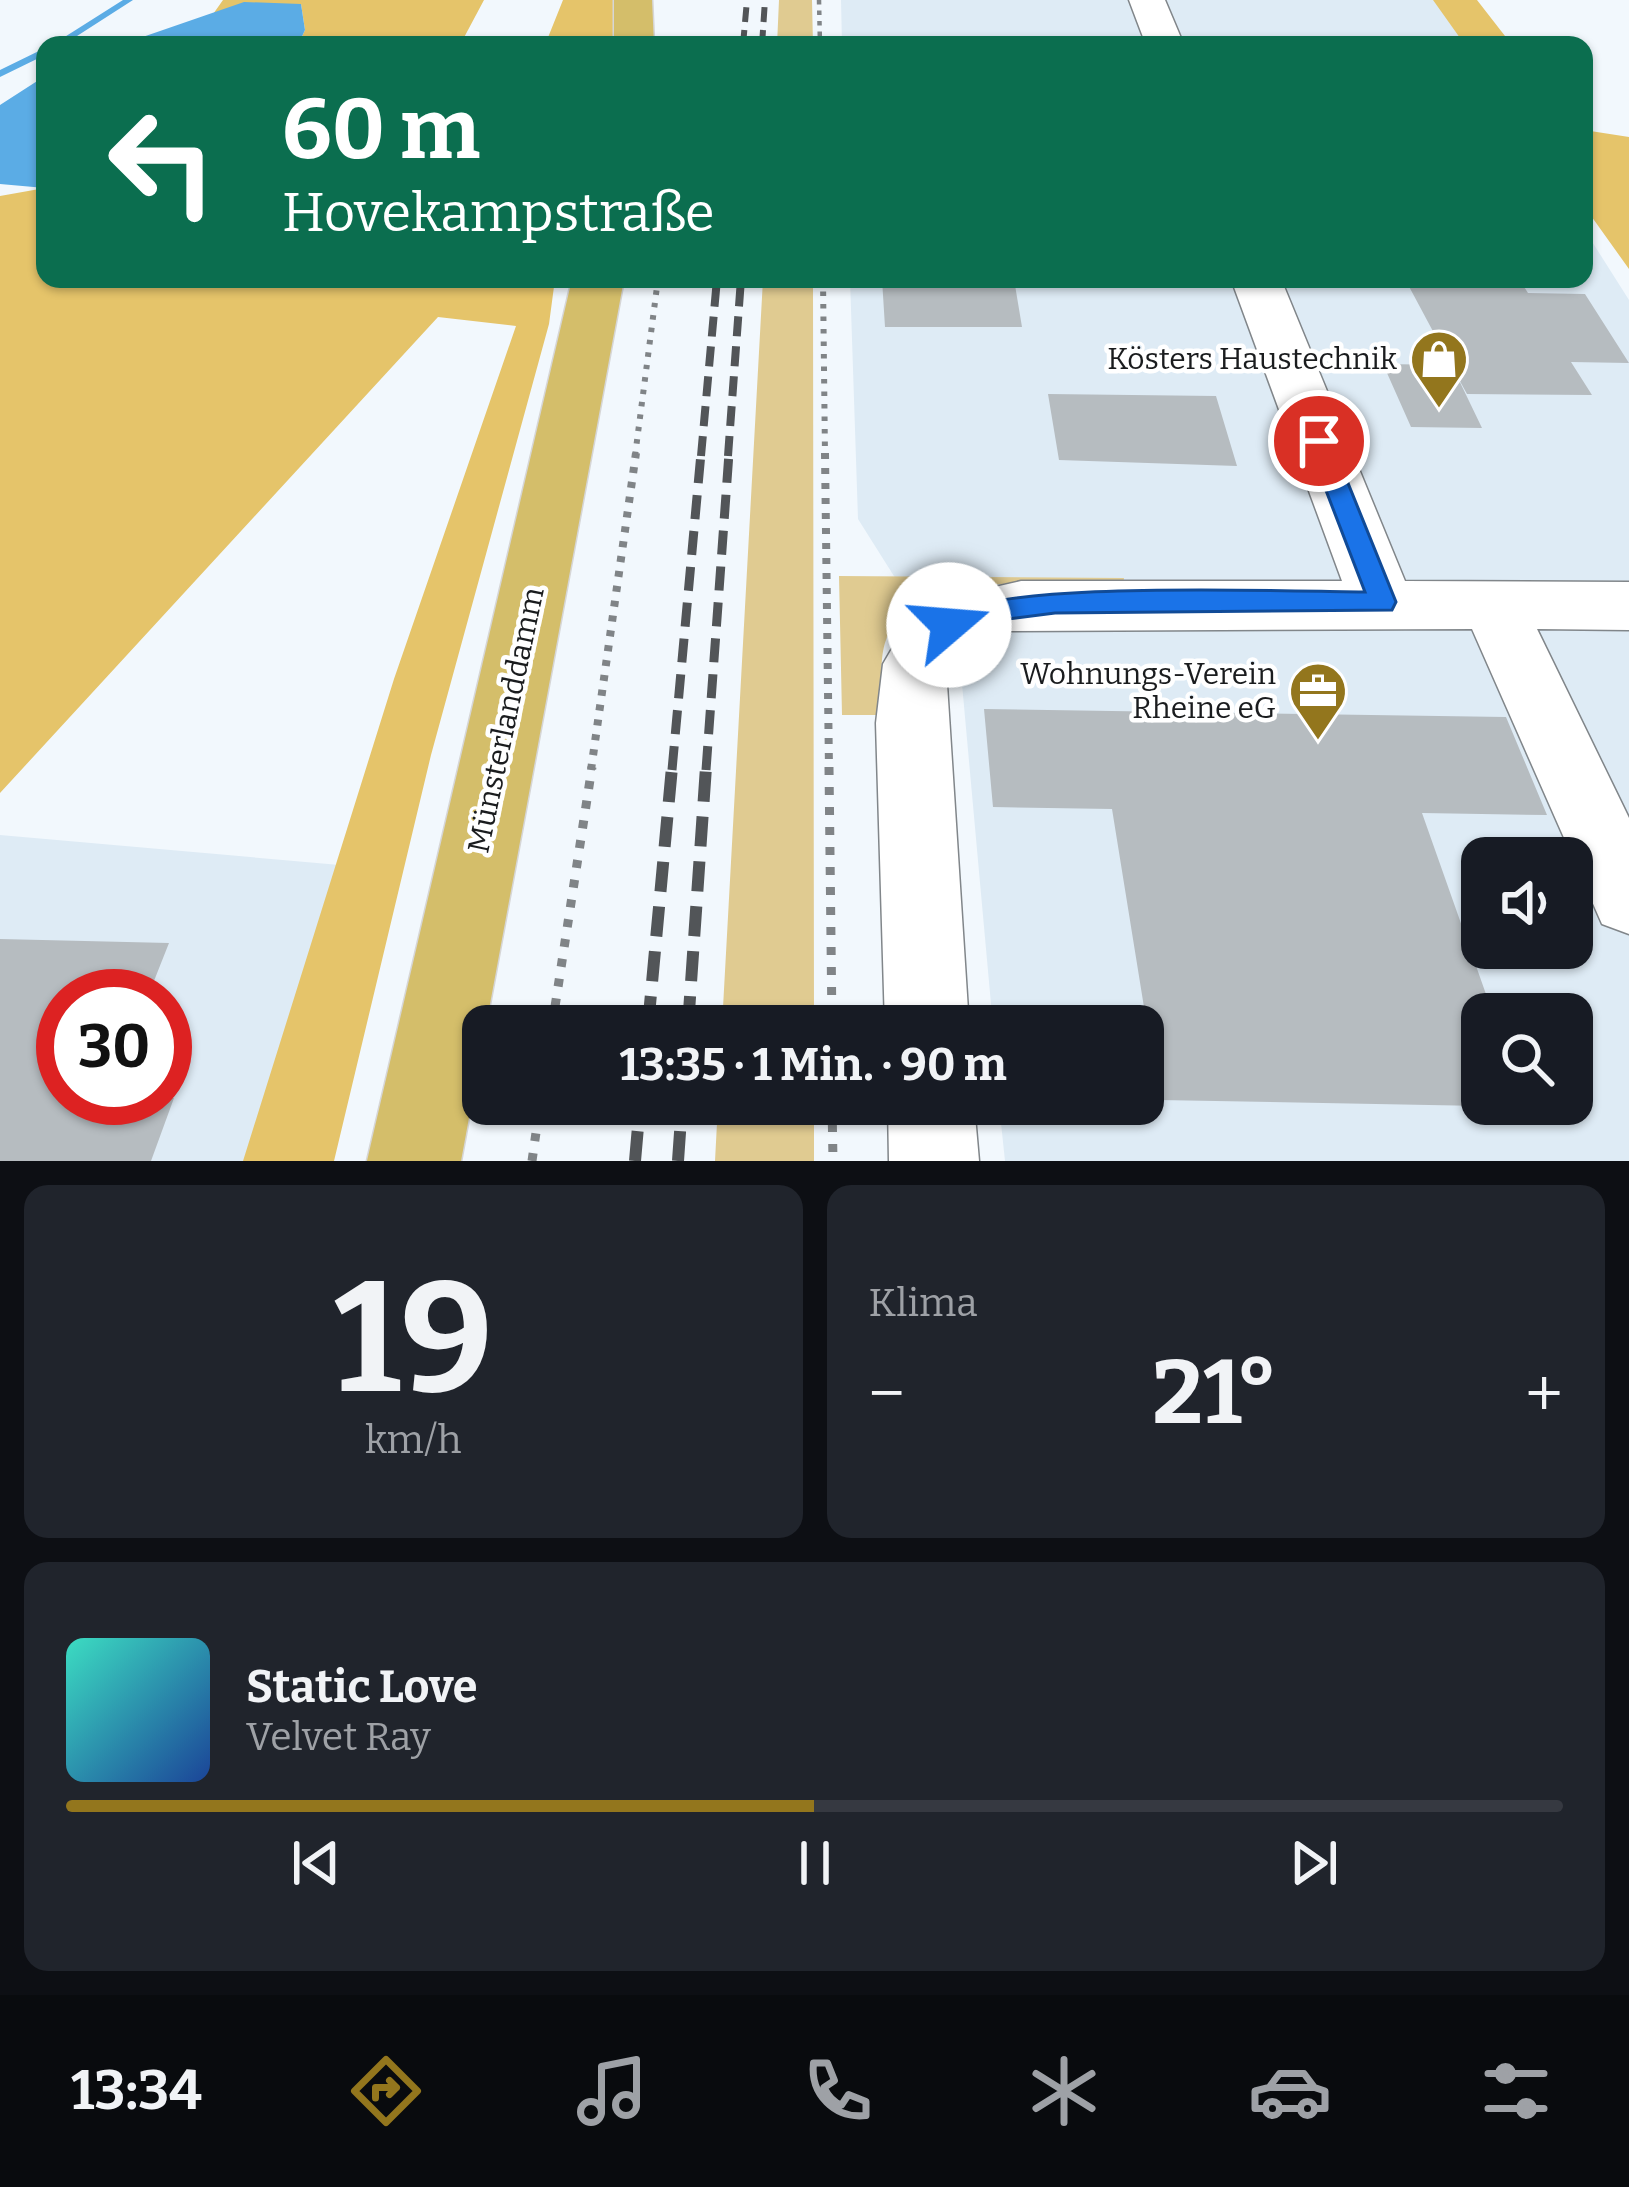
<!DOCTYPE html>
<html lang="de">
<head>
<meta charset="utf-8">
<style>
  body { margin:0; font-family:Bitter,serif; background:#20242c; color:#f1f3f6; height:100vh; display:flex; flex-direction:column; font-size:45px; white-space:nowrap }
  * { box-sizing:border-box; margin:0 }
  p { font-size:39px; color:#9ea1a6 }
  .icon { flex:none; width:66px; height:66px; fill:none; stroke:currentColor; stroke-width:2; stroke-linecap:round; stroke-linejoin:round }
  .map { position:relative; height:1161px; overflow:hidden }
  .panel { display:flex; flex-direction:column; gap:24px; padding:24px; background:#0d0f14; flex:1 }
  .panel>* { flex:none }
  .banner { position:absolute; left:36px; top:36px; width:1557px; height:252px; border-radius:24px; box-shadow:0 3px 9px #0004; background:#0b6e4f; color:#fff; overflow:hidden }
  .controls { position:absolute; left:1461px; top:837px; display:grid; gap:24px }
  .controls a { display:grid; place-items:center; width:132px; height:132px; border-radius:24px; background:#171b24; box-shadow:0 3px 9px #0004; font-size:60px }
  .speed { position:absolute; left:36px; top:969px; display:flex; gap:24px; font-size:60px; font-weight:700; text-align:center }
  .speed>* { display:grid; place-content:center; width:156px; height:156px; border-radius:50%; background:#171b24; box-shadow:0 3px 9px #0004; line-height:1 }
  .speed .limit { border:18px solid #d22; background:#fff; color:#111 }
  .pin { position:absolute; display:grid; place-items:center; width:102px; height:102px; color:#fff; margin:-51px; border:6px solid #fff; border-radius:50%; box-shadow:0 3px 12px #0007 }
  .me { position:absolute; width:132px; margin:-66px; rotate:72deg; stroke-linejoin:round; filter:drop-shadow(0 0 9px #0008) }
  .turn { display:flex; align-items:center; gap:42px; height:252px; padding:0 48px; font-size:54px }
  .turn .icon { width:156px; height:156px; stroke-width:2.5 }
  .turn b { display:block; font-size:84px; line-height:102px }
  .big { font-size:90px; font-weight:700; line-height:1.1 }
  .panel .card { flex:1; display:flex; flex-direction:column; justify-content:center; gap:18px; min-width:0; padding:0 42px; border-radius:24px; background:#20242c }
  .panel .dial { align-items:center; gap:0 }
  .dial b { font-size:156px; line-height:1 }
  .song { display:flex; align-items:center; gap:36px }
  .cover { width:144px; height:144px; border-radius:18px; background:linear-gradient(135deg,hsl(170 70% 55%),hsl(220 70% 35%)) }
  .played { height:12px; border-radius:6px; background:linear-gradient(90deg,#93761d 50%,#363941 50%) }
  .keys { display:flex; justify-content:space-around; direction:ltr }
  .heat { display:flex; justify-content:space-between; align-items:center; font-size:66px; direction:ltr }
  .panel .tiles { flex:1; display:grid; gap:24px; grid-template-columns:1fr 1fr }
  .card:last-child { grid-column:span 2 }
  .trip { position:absolute; left:462px; top:1005px; width:702px; height:120px; border-radius:24px; background:#171b24; box-shadow:0 3px 9px #0004; font-weight:700; line-height:120px; text-align:center }
  .tab-bar { display:flex; height:192px; justify-content:space-around; align-items:center; background:#090b0e; color:#9ea1a6 }
  .tab-bar .icon { width:84px; height:84px }
  .tab-bar .selected { color:#93761d }
  .tab-bar b { font-size:54px; color:#f1f3f6 }
  .map>svg:first-child { display:block }
  .built { fill:#deebf5; fill-rule:evenodd }
  .green { fill:#e0cb91 }
  .forest { fill:#e5c46a }
  .water { fill:#5bace5 }
  .lines { fill:none; stroke-linecap:round; stroke-linejoin:round }
  .stream { fill:#5bace5; fill-rule:evenodd }
  .building { fill:#b6bcc0 }
  .minor-casing { stroke:#81868a; stroke-width:3 }
  .major-casing { stroke:#d6d6d6; stroke-width:3 }
  .path-far3 { stroke:#808487; stroke-width:4.5; stroke-dasharray:4.5 6; stroke-linecap:butt }
  .path-far2 { stroke:#808487; stroke-width:6; stroke-dasharray:4.5 8; stroke-linecap:butt }
  .path-far1 { stroke:#808487; stroke-width:8; stroke-dasharray:6 9; stroke-linecap:butt }
  .path { stroke:#808487; stroke-width:9; stroke-dasharray:8 12; stroke-linecap:butt }
  .minor { fill:#fff; fill-rule:evenodd }
  .major { fill:#d4be6a; fill-rule:evenodd }
  .rail-far3 { stroke:#525558; stroke-width:6; stroke-dasharray:15 8; stroke-linecap:butt }
  .rail-far2 { stroke:#525558; stroke-width:8; stroke-dasharray:20 10; stroke-linecap:butt }
  .rail-far1 { stroke:#525558; stroke-width:9; stroke-dasharray:24 12; stroke-linecap:butt }
  .rail { stroke:#525558; stroke-width:12; stroke-dasharray:30 15; stroke-linecap:butt }
  .route { fill:#1a73e8; stroke:#114b97; stroke-width:3 }
  .labels { text-anchor:middle; dominant-baseline:central; stroke-width:9; stroke-linejoin:round; paint-order:stroke }
  .poi-label { font-size:30px; fill:#1a1c1e; stroke:#fff; text-anchor:end }
  .street-label { font-size:30px; fill:#1a1c1e; stroke:#fff }
</style>
</head>
<body>
<div class="map">
<svg width="1629" height="1161" viewBox="0 0 1629 1161">
  <rect width="100%" height="100%" fill="#f2f8fd"/>
  <path class="built" d="M 841,0 L 1440,0 L 1468,45 L 842,45 Z
    M 1584,229 L 1629,300 L 1629,1161 L 1005,1161 L 999,1104 L 1143,1104 L 1143,1026 L 993,1026 L 962,684 L 858,519 L 850,279 L 1584,279 ZM 1482,858 L 1572,858 L 1572,948 L 1482,948 ZM 1482,1014 L 1572,1014 L 1572,1104 L 1482,1104 Z
    M 0,835 L 351,866 L 250,1161 L 0,1161 ZM 63,996 L 165,996 L 165,1098 L 63,1098 Z"/>
  <path class="green" d="M 779,0 L 812,0 L 813,45 L 777,45 Z
    M 763,279 L 813,279 L 814,1026 L 722,1026 Z
    M 839,576 L 1124,578 L 1123,584 C 1063,584 912,568 886,640 C 878,662 883,692 884,715 L 842,715 Z
    M 718,1104 L 814,1104 L 814,1161 L 715,1161 Z"/>
  <path class="forest" d="M 223,0 L 484,0 L 460,45 L 298,45 L 305,30 L 301,4 L 211,17 Z
    M 563,0 L 615,0 L 618,45 L 545,45 Z
    M 1433,0 L 1477,0 L 1512,45 L 1465,45 Z
    M 1584,130 L 1629,137 L 1629,269 L 1584,206 Z
    M 45,188 L 45,279 L 555,279 L 549,324 L 431,755 L 334,1161 L 243,1161 L 394,679 L 516,326 L 438,317 L 0,793 L 0,196 Z"/>
  <path class="water" d="M 244,2 L 301,4 L 305,30 L 298,45 L 90,45 L 134,40 Z
    M 45,76 L 45,188 L 0,184 L 0,105 Z"/>
  <g class="lines">
    <path class="stream" d="M 123,0 L 133,0 L 63,45 L 52,45 Z
      M 45,48 L 45,55 L 0,77 L 0,70 Z"/>
  </g>
  <path class="building" d="M 882,279 L 1014,279 L 1022,327 L 885,327 Z
    M 1405,279 L 1519,279 L 1528,293 L 1585,294 L 1629,363 L 1571,362 L 1592,395 L 1467,394 L 1456,374 L 1482,428 L 1411,427 L 1383,364 L 1451,365 Z
    M 1048,394 L 1216,396 L 1237,466 L 1059,460 Z
    M 984,709 L 1506,717 L 1547,815 L 1422,813 L 1493,1014 L 1482,1014 L 1482,1106 L 1159,1100 L 1112,809 L 993,807 Z
    M 0,939 L 169,943 L 148,996 L 63,996 L 63,1098 L 174,1098 L 151,1161 L 0,1161 Z"/>
  <g class="lines">
    <defs>
      <path id="minor" d="M 1129,0 L 1165,0 L 1184,45 L 1146,45 Z
        M 1231,279 L 1281,279 L 1405,581 L 1629,582 L 1629,630 L 1537,629 L 1629,818 L 1629,934 L 1602,924 L 1472,629 L 1002,631 L 957,651 L 947,684 L 969,1026 L 885,1026 L 876,723 L 883,664 L 911,616 L 942,599 L 1021,581 L 1342,581 Z
        M 888,1104 L 974,1104 L 979,1161 L 889,1161 Z"/>
      <path id="major" d="M 614,0 L 652,0 L 654,45 L 614,45 Z
        M 572,279 L 624,279 L 461,1161 L 367,1161 Z"/>
    </defs>
    <use href="#minor" class="minor-casing"/>
    <use href="#major" class="major-casing"/>
    <path class="path-far3" d="M 819,0 L 820,45"/>
    <path class="path-far2" d="M 823,279 L 825,456
      M 635,456 L 658,279"/>
    <path class="path-far1" d="M 825,453 L 829,770
      M 591,770 L 636,453"/>
    <path class="path" d="M 829,767 L 832,1026
      M 552,1026 L 592,767
      M 832,1104 L 833,1161
      M 532,1161 L 540,1104"/>
    <use href="#minor" class="minor"/>
    <use href="#major" class="major"/>
    <path class="rail-far3" d="M 743,45 L 747,0
      M 762,45 L 765,0"/>
    <path class="rail-far2" d="M 701,456 L 717,279
      M 728,456 L 741,279"/>
    <path class="rail-far1" d="M 672,770 L 701,453
      M 706,770 L 729,453"/>
    <path class="rail" d="M 648,1026 L 672,767
      M 688,1026 L 706,767
      M 635,1161 L 640,1104
      M 678,1161 L 682,1104"/>
  </g>
  <path class="route" d="M 1319,433 L 1331,441 L 1396,602 L 1392,610 L 1055,613 L 984,622 L 949,636 L 935,625 C 964,577 1298,592 1365,592 L 1307,441 Z"/>
  <defs>
    <symbol id="shop-pin" viewBox="-11 -11 22 30"><path d="M0 17L-7.5 6A9.5 9.5 0 1 1 7.5 6Z" fill="#93761d" stroke="#fff"/><path d="M-5-2.5h2.3a2.7 3.5 0 0 1 5.4 0H5L5.5 6h-11ZM-1.5-2.5h3a1.5 2.3 0 0 0-3 0Z" fill="#fff"/></symbol>
    <symbol id="office-pin" viewBox="-11 -11 22 30"><path d="M0 17L-7.5 6A9.5 9.5 0 1 1 7.5 6Z" fill="#93761d" stroke="#fff"/><path d="M-6-3h4V-5.5h4V-3h4V5H-6ZM-1-4.5V-3h2v-1.5ZM-6 0V1H6V0Z" fill="#fff"/></symbol>
  </defs>
  <g fill-rule="evenodd">
    <use href="#shop-pin" x="1406" y="326" width="66" height="90"/>
    <use href="#office-pin" x="1285" y="658" width="66" height="90"/>
  </g>
  <g class="labels">
    <g class="poi-label">
      <text x="1397" y="359">Kösters Haustechnik</text>
      <text x="1276" y="674">Wohnungs-Verein<tspan x="1276" dy="34">Rheine eG</tspan></text>
    </g>
    <g class="street-label">
      <text transform="translate(506 720) rotate(-78)">Münsterlanddamm</text>
    </g>
  </g>
</svg>
<div class="controls">
<a><svg class="icon" aria-label="sound" viewBox="0 0 24 24"><path d="M4 9h4l5-4v14l-5-4H4zM17 9q2 3 0 6"/></svg></a>
<a><svg class="icon" aria-label="search" viewBox="0 0 24 24"><circle cx="10" cy="10" r="6"/><path d="M15 15l6 6"/></svg></a>
</div>
<div class="speed"><div class="limit">30</div></div>
<div class="pin" style="left:1319px;top:441px;background:#d93025"><svg class="icon" aria-label="arrive" viewBox="0 0 24 24"><path d="M6 21V4h12l-3 4 3 4H6"/></svg></div>
<svg class="me" style="left:949px;top:625px" viewBox="-20 -20 40 40"><circle r="19" fill="#fff"/><path d="M0-13L10 11 0 6-10 11z" fill="#1a73e8"/></svg>
<div class="trip">13:35 · 1 Min. · 90 m</div>
<div class="banner">
<div class="turn"><svg class="icon" aria-label="left" viewBox="0 0 24 24"><path d="M17 20v-9H6M10 6l-5 5 5 5"/></svg><div><b>60 m</b>Hovekampstraße</div></div>
</div>
</div>
<section class="panel">
<div class="tiles">
<div class="card dial"><b>19</b><p>km/h</p></div>
<div class="card"><p>Klima</p>
<div class="heat"><a>−</a><b class="big">21°</b><a>+</a></div>
</div>
<div class="card">
<div class="song"><i class="cover"></i><div><b>Static Love</b><p>Velvet Ray</p></div></div>
<div class="played"></div>
<div class="keys"><svg class="icon" aria-label="previous" viewBox="0 0 24 24"><path d="M18 5L8 12l10 7zM5 5v14"/></svg><svg class="icon" aria-label="pause" viewBox="0 0 24 24"><path d="M8 5v14M16 5v14"/></svg><svg class="icon" aria-label="next" viewBox="0 0 24 24"><path d="M6 5l10 7-10 7zM19 5v14"/></svg></div>
</div>
</div>
</section>
<nav class="tab-bar">
<b>13:34</b>
<svg class="icon selected" aria-label="directions" viewBox="0 0 24 24"><path d="M12 3l9 9-9 9-9-9zM9 14v-3h6M13 9l2 2-2 2"/></svg>
<svg class="icon" aria-label="music" viewBox="0 0 24 24"><path d="M9 18V5l10-2v13"/><circle cx="6" cy="18" r="3"/><circle cx="16" cy="16" r="3"/></svg>
<svg class="icon" aria-label="phone" viewBox="0 0 24 24"><path d="M5 4h4l2 5-3 2q2 4 5 5l2-3 5 2v4C11 20 4 13 5 4z"/></svg>
<svg class="icon" aria-label="climate" viewBox="0 0 24 24"><path d="M12 3v18M4 7l16 10M4 17L20 7"/></svg>
<svg class="icon" aria-label="car" viewBox="0 0 24 24"><path d="M5 17H2v-5l4-1 3-4h7l3 4 3 1v5h-3M9 17h6M6 11h13"/><circle cx="7" cy="17" r="2"/><circle cx="17" cy="17" r="2"/></svg>
<svg class="icon" aria-label="filters" viewBox="0 0 24 24"><path d="M4 7h16M4 17h16"/><circle cx="9" cy="7" r="2"/><circle cx="15" cy="17" r="2"/></svg>
</nav>
</body>
</html>
